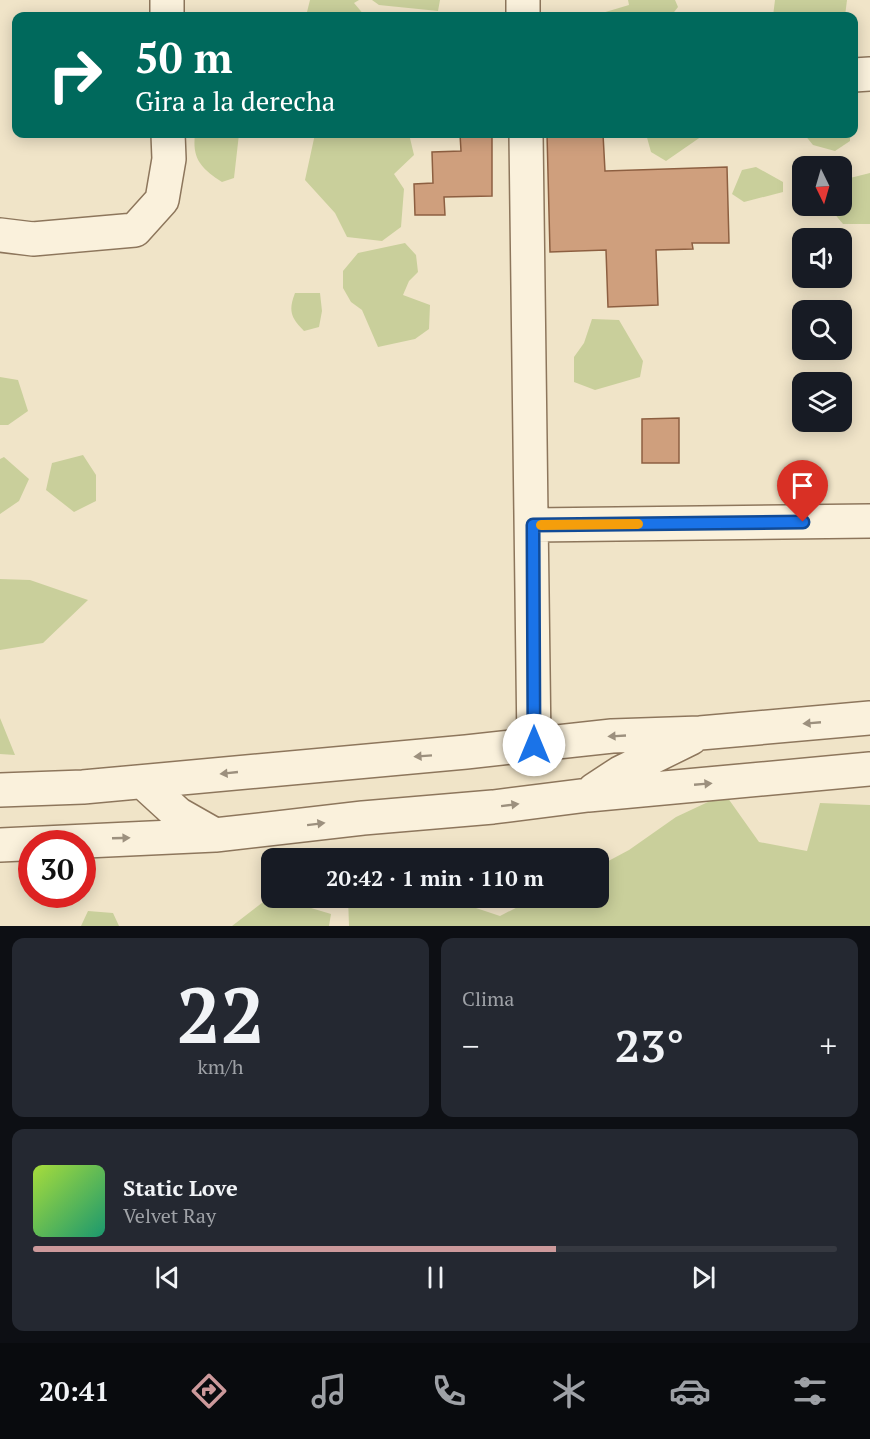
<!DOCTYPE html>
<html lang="es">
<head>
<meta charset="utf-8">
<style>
  body { margin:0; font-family:"PT Serif",serif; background:#242831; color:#f1f3f6; height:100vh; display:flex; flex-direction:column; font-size:22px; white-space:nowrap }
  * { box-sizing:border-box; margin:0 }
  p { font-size:20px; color:#9ea1a6 }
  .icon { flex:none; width:33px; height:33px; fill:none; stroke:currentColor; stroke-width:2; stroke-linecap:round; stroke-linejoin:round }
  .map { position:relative; height:926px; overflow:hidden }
  .details { display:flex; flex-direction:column; gap:12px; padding:12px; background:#0d0f14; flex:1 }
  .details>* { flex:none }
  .banner { position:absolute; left:12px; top:12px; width:846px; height:126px; border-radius:12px; box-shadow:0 3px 15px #0003; background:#00695c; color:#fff; overflow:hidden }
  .needle { width:39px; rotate:175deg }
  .fabs { position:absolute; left:792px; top:156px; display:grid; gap:12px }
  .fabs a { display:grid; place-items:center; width:60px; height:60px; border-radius:12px; background:#171b24; box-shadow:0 3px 15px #0003; font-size:30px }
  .speed { position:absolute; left:18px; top:830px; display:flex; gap:12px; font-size:30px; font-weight:700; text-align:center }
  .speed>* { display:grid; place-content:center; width:78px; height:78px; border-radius:50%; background:#171b24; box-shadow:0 3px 15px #0003; line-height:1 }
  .speed .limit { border:9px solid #d22; background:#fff; color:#111 }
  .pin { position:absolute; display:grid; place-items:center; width:51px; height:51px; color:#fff; margin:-62px -26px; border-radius:50% 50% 50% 0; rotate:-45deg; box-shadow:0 0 6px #0007 }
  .pin .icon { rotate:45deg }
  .me { position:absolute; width:66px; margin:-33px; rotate:0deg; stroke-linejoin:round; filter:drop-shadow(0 0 4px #0008) }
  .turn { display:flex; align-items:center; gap:21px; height:126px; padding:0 24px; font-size:27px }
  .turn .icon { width:78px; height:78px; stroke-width:2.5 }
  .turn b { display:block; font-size:42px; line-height:51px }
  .big { font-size:45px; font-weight:700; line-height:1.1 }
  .details .widget { flex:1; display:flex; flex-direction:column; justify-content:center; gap:9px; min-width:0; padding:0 21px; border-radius:12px; background:#242831 }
  .details .dial { align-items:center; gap:0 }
  .dial b { font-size:78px; line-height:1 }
  .song { display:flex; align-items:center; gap:18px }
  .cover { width:72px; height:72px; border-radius:9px; background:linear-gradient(135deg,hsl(80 70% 55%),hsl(160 70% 35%)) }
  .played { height:6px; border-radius:3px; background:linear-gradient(90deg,#cc999b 65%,#363941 65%) }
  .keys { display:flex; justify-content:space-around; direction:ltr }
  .heat { display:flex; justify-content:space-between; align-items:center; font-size:33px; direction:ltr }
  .details .tiles { flex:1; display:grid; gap:12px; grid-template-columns:1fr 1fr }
  .widget:last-child { grid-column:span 2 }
  .trip { position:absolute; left:261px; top:848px; width:348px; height:60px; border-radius:12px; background:#171b24; box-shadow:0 3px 15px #0003; font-weight:700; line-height:60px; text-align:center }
  .tab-bar { display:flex; height:96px; justify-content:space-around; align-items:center; background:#090b0e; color:#9ea1a6 }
  .tab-bar .icon { width:42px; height:42px }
  .tab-bar .selected { color:#cc999b }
  .tab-bar b { font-size:27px; color:#f1f3f6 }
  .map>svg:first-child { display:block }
  .green { fill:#c9cf9b }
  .building { fill:#cf9f7d; stroke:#8d5f41; stroke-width:1.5 }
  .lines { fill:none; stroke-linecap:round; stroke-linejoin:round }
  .minor-casing { stroke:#8d765c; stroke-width:36 }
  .minor { stroke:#faf1dc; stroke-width:33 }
  .oneway { fill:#9c907e }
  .route-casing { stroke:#114b97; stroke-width:15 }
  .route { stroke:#1a73e8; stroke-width:10 }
  .slow { stroke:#f59e0b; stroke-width:10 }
</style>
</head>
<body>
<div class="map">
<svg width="870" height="926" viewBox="0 0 870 926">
  <rect width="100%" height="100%" fill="#f0e4c8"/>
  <path class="green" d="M 310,0 L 359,0 L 354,3 L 365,16 L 306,16 Z
    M 372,0 L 440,0 L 438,11 L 379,5 Z
    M 628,0 L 675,0 L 678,7 L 671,16 L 592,16 L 629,5 Z
    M 775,0 L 847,0 L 845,16 L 773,16 Z
    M 195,134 L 239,134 L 234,178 L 222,182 C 201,168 192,159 195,134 Z
    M 315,134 L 409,134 L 414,155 L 394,174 L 404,189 L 401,227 L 382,241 L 347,237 L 335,213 L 305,180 Z
    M 646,134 L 705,134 L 666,161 L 651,152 Z
    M 804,134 L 850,134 L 850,141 L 835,151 L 813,145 Z
    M 756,167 L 783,182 L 783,192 L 744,202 L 732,194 L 742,170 Z
    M 870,173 L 870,224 L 843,224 L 828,206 L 842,206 L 842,180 Z
    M 405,243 L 416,255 L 418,272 L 409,281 L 403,295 L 430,305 L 429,329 L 415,339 L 378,347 L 362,310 L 351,302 L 343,288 L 343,271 L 358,253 Z
    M 295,293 L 320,293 L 322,311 L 319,327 L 304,331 C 291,318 288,311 295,293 Z
    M 592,319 L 619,320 L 643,361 L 640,377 L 595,390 L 574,382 L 574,357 L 584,343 Z
    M 0,377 L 18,380 L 28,411 L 8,425 L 0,425 Z
    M 83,455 L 96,475 L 96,501 L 74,512 L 46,490 L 52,463 Z
    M 4,457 L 29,479 L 19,501 L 0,514 L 0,459 Z
    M 0,579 L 30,580 L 88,600 L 43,643 L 0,650 Z
    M 0,718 L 15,755 L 0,754 Z
    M 725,794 L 759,842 L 807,851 L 820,803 L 870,805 L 870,926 L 349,926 L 348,897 L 443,897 L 500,916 L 537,897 L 598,897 L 599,866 L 629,850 L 676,817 Z
    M 271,896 L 331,914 L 329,926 L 232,926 Z
    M 88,911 L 113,913 L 119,926 L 81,926 Z"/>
  <path class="building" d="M 460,134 L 492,134 L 492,196 L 444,197 L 445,215 L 415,215 L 414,184 L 433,183 L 432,152 L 461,151 Z
    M 547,134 L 603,134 L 605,171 L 727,167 L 729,243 L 692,243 L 693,249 L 656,250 L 658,305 L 608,307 L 606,250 L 550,252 Z
    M 679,418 L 679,463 L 642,463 L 642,419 Z"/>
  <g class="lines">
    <defs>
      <path id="minor" d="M 523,0 L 523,16
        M 167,16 L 167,0
        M 854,75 L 870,74
        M 526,134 L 534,745
        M 0,235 L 33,239 L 135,230 L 162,200 L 169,159 L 168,134
        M 533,525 L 870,521
        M 143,782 L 178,814 L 215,835
        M 0,790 L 83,787 L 466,752 L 612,736 L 700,733 L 870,718
        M 594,790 L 620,773 L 691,738
        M 0,845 L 215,835 L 363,818 L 493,807 L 588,795 L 870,769"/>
    </defs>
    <use href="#minor" class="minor-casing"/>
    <use href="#minor" class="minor"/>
  </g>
  <defs><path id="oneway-solid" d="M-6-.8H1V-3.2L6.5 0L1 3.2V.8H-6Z" transform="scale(1.5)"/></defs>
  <g class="oneway">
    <use href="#oneway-solid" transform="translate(812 723) rotate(175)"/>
    <use href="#oneway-solid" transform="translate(617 736) rotate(177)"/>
    <use href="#oneway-solid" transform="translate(423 756) rotate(176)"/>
    <use href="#oneway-solid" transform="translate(229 773) rotate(174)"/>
    <use href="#oneway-solid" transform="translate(703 784) rotate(-5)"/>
    <use href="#oneway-solid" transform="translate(510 805) rotate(-7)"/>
    <use href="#oneway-solid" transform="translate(316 824) rotate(-7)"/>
    <use href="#oneway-solid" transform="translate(121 838) rotate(-2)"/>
  </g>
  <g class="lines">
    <defs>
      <path id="route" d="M 534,745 L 533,525 L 803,522"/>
    </defs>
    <use href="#route" class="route-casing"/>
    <use href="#route" class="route"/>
    <path class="slow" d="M 541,525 L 638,524"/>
  </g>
</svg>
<div class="fabs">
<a><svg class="needle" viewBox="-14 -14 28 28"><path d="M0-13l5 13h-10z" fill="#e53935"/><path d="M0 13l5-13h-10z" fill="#9ea1a6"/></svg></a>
<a><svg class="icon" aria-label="sound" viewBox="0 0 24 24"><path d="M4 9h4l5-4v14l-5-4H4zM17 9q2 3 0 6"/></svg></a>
<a><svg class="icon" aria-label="search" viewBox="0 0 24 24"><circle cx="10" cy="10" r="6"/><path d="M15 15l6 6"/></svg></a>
<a><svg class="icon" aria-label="layers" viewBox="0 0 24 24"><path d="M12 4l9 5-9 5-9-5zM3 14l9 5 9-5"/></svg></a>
</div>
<div class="speed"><div class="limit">30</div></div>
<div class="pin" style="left:803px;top:522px;background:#d93025"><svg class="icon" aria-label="arrive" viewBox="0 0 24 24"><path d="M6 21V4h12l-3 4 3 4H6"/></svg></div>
<svg class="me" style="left:534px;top:745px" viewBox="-20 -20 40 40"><circle r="19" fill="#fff"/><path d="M0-13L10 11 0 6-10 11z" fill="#1a73e8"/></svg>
<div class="trip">20:42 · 1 min · 110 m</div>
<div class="banner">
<div class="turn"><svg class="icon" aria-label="right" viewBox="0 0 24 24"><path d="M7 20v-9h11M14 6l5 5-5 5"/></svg><div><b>50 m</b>Gira a la derecha</div></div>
</div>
</div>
<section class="details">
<div class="tiles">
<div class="widget dial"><b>22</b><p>km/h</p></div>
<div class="widget"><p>Clima</p>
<div class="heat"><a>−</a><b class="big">23°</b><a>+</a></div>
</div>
<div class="widget">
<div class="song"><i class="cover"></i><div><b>Static Love</b><p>Velvet Ray</p></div></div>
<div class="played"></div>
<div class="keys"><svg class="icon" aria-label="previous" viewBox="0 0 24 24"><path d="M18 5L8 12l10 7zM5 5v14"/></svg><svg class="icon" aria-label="pause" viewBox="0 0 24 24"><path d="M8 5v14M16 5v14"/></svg><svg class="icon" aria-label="next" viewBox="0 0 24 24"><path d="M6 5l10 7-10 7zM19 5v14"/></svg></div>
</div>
</div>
</section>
<nav class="tab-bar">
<b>20:41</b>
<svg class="icon selected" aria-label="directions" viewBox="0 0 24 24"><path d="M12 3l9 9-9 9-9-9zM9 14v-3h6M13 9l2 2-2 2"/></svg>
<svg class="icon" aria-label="music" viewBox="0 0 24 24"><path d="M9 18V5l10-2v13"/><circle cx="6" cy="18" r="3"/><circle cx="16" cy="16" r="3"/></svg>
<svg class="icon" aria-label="phone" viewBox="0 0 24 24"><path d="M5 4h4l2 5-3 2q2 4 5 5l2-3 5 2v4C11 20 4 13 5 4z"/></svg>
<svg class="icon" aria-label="climate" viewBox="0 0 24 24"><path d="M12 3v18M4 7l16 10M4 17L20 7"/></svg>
<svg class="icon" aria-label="car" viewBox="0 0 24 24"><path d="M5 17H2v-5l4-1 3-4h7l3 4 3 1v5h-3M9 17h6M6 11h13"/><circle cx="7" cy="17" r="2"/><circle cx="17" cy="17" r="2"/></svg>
<svg class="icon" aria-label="filters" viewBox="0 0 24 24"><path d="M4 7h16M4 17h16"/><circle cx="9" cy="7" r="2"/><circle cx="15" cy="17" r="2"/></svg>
</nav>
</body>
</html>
